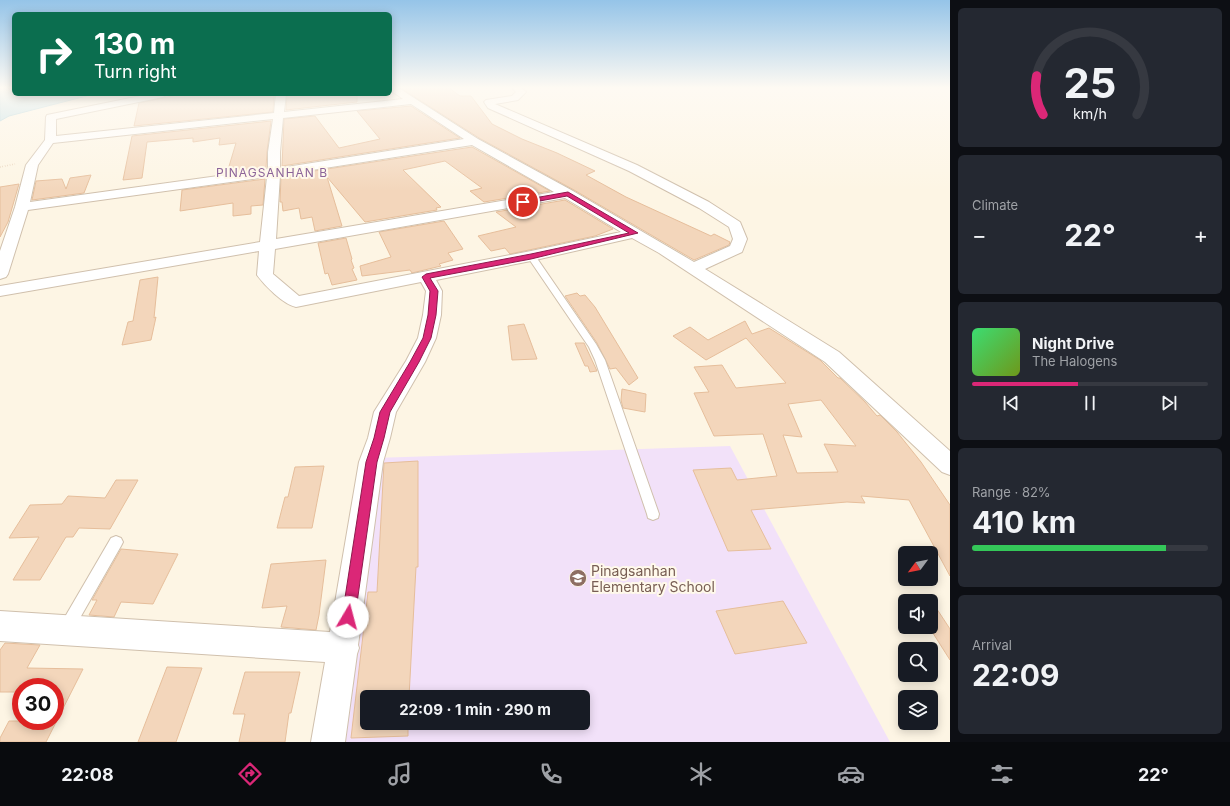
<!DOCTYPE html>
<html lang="en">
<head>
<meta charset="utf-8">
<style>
  body { margin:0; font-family:Inter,sans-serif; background:#242831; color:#f1f3f6; height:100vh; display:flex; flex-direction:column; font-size:15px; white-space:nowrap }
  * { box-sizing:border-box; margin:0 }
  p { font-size:13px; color:#9ea1a6 }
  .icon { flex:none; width:22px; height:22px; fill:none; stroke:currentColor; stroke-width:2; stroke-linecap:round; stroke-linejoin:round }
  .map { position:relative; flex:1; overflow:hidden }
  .panel { display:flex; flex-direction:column; gap:8px; padding:8px; background:#0d0f14; width:280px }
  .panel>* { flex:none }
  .guide { position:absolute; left:12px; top:12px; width:380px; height:84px; border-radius:6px; box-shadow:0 2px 10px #0003; background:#0b6e4f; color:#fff; overflow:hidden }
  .needle { width:26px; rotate:238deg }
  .tools { position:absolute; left:898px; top:546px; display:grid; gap:8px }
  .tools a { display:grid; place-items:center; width:40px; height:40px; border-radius:6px; background:#171b24; box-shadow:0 2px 10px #0003; font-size:20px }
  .speed { position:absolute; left:12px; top:678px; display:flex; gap:8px; font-size:20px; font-weight:700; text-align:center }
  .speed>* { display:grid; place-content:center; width:52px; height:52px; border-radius:50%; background:#171b24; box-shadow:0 2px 10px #0003; line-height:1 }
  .speed .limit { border:6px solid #d22; background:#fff; color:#111 }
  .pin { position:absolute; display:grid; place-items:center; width:34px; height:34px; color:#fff; margin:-17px; border:2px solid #fff; border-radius:50%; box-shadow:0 1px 4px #0007 }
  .me { position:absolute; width:44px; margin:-22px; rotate:8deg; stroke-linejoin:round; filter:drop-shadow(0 0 3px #0008) }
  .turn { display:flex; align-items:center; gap:14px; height:84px; padding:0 16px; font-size:18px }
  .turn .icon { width:52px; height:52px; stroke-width:2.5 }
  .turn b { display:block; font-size:28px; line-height:34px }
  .big { font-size:30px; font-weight:700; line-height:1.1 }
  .panel .tile { flex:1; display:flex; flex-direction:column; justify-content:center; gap:6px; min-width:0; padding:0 14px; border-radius:6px; background:#242831 }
  .panel .dial { align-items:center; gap:0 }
  .dial svg { height:104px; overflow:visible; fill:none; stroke:#363941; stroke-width:7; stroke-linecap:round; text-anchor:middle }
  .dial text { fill:#f1f3f6; stroke:none }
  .song { display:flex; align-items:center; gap:12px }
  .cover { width:48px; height:48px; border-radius:6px; background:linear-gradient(135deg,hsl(140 70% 55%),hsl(80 70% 35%)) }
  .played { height:4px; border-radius:2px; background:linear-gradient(90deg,#db2777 45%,#363941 45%) }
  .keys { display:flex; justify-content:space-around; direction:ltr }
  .heat { display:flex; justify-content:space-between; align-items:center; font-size:22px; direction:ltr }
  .charge { height:6px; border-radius:3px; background:linear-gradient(90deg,#34c759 82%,#363941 0) }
  .trip { position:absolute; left:360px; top:690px; width:230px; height:40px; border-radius:6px; background:#171b24; box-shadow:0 2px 10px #0003; font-weight:700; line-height:40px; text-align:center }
  .menu { display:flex; height:64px; justify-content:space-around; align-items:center; background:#090b0e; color:#9ea1a6 }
  .menu .icon { width:28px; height:28px }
  .menu .on { color:#db2777 }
  .menu b { font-size:18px; color:#f1f3f6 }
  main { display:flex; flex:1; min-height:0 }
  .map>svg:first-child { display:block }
  .education { fill:#f2e1f9; fill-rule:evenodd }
  .water { fill:#b8dce7; stroke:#9ecbd9 }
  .building { fill:#f3d6bb; stroke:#e6be9b; fill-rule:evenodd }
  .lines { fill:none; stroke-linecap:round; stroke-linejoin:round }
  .lane-casing { stroke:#d0c0ad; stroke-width:2 }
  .street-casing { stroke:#d0c0ad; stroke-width:2 }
  .path { stroke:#d8b99e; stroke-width:1.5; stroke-dasharray:0.5 2; stroke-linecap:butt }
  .lane { fill:#fff; fill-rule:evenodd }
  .street { fill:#fff; fill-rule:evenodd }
  .route { fill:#db2777; stroke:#8e194d }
  .labels { text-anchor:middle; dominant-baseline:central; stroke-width:4; stroke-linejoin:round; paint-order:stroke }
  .far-quarter-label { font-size:12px; letter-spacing:1px; fill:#8c6499; stroke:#fff9eb }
  .near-education-label { font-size:14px; fill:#785e54; stroke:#fff9eb; text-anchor:start }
</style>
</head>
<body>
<main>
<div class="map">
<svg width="950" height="742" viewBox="0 0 950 742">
  <rect width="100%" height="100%" fill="#fdf5e4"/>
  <path class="education" d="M 730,446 L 890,742 L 327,742 L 375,458 ZM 367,697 L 583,697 L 583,723 L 367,723 Z"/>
  <path class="water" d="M 0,87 L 14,87 L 14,94 L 94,94 L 9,116 L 0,121 Z"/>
  <path class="building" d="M 399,87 L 448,87 L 460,96 L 471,96 L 492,124 L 522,139 L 557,153 L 595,171 L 586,175 L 626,197 L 711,236 L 714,234 L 730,242 L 729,245 L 694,260 L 574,190 L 479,138 Z
    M 182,94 L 274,94 L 273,112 L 134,126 L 139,103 Z
    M 287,94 L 357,94 L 357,102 L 286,110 Z
    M 411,106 L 460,138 L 282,166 L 284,119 L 315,116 L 339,148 L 380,139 L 357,111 Z
    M 271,121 L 267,152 L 266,168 L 227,173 L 236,143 L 219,145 L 220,138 L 193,142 L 193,138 L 147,142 L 142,178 L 123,180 L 132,136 Z
    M 472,147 L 550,191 L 484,202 L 470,191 L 482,188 L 445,161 L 403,170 L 441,207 L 436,208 L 437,210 L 365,222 L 327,177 L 342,226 L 315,231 L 312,217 L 301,219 L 299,208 L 283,211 L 282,202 L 280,202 L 281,176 Z
    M 91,175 L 84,193 L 32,200 L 36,181 L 62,179 L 66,189 L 70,178 Z
    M 265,179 L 263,205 L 251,206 L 251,214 L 233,216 L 233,203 L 180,211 L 182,190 Z
    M 19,184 L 8,222 L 0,237 L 0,187 Z
    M 565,200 L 613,229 L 595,236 L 510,254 L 505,248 L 491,251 L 478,236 L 516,227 L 496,212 Z
    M 444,221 L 463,249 L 448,253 L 453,260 L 439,264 L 441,266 L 412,273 L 410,270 L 362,276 L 360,266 L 391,257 L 379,232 Z
    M 346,238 L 352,259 L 351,260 L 354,268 L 352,269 L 357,280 L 332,285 L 328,273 L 325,274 L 318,243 Z
    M 158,277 L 154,318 L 156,317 L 151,340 L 122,345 L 128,322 L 133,321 L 140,280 Z
    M 577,293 L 580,296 L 585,295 L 595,307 L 638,378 L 629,385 L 616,368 L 610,369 L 597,343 L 565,296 Z
    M 745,321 L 752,334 L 769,328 L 820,360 L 838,378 L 840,378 L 865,402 L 877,416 L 880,415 L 897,432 L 921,462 L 950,505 L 950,576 L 909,500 L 861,496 L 865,503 L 847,502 L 751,510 L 771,549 L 728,551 L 693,470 L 731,468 L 737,480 L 777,476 L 763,434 L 714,436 L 694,393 L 709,392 L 694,367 L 722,365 L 736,388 L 786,383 L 746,338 L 706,360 L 673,336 L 690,327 L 708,340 ZM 821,400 L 856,446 L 824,444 L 838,472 L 797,473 L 783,435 L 802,437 L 788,404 Z
    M 524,324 L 537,359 L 512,360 L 508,326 Z
    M 575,343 L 584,343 L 597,371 L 590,372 L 588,366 L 585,366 Z
    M 622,389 L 646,394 L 645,412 L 623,408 L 621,400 Z
    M 418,461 L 418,567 L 416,567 L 409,697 L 367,697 L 367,723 L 408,723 L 408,736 L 351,738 L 368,592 L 377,592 L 384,463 Z
    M 324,466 L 312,528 L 277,528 L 285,497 L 288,497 L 295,467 Z
    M 116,480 L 138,480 L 110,529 L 79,528 L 73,537 L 66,537 L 40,580 L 13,580 L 39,537 L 9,538 L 30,505 L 62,504 L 68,496 L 105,498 Z
    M 121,549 L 178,554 L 153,604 L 121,602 L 114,617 L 89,615 L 97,600 L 92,600 Z
    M 326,560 L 319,615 L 316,630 L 281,627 L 287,606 L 262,608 L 271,564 Z
    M 931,600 L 950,629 L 950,660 L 931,630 Z
    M 783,601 L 807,643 L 735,654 L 716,611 Z
    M 5,643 L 40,645 L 27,668 L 83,669 L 46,742 L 0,742 L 0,738 L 9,721 L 55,721 L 55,687 L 21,687 L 21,692 L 0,692 L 0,650 Z
    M 167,667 L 202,668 L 176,742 L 138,742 Z
    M 245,672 L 300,672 L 291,713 L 289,713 L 285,742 L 239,742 L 245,714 L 233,714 Z"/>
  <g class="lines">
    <defs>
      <path id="lane" d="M 528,254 L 534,254 L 596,344 L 605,360 L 659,514 L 658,518 L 653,520 L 648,518 L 647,514 L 595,360 L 589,347 L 527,256 Z
        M 116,536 L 121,538 L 123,542 L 121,546 L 72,632 L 67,635 L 62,632 L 59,627 L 62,622 L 111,538 Z"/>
      <path id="street" d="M 390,87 L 397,87 L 478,139 L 573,191 L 694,262 L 730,246 L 733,239 L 729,227 L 699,208 L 629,171 L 488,108 L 484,102 L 486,100 L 512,96 L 516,92 L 511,87 L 520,87 L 526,92 L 518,100 L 495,104 L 637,165 L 709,202 L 740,222 L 747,239 L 742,252 L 705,269 L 839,352 L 950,451 L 950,475 L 942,472 L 825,362 L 659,253 L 632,238 L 531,261 L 436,280 L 442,291 L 441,315 L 436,338 L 425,362 L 396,412 L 390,438 L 383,462 L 358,645 L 359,648 L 357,654 L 345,742 L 311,742 L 325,662 L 0,641 L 0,611 L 330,632 L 359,462 L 368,438 L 374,412 L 406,361 L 418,338 L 423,315 L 426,291 L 421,282 L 296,307 C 283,304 265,286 257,275 L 259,251 L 0,296 L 0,286 L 260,242 L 267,177 L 28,210 L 8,274 L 6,277 L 0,279 L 0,251 L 15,207 L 26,165 L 45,140 L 46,117 L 47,115 L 150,94 L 168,94 L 163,97 L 56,119 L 56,136 L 274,113 L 276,94 L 286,94 L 284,112 L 403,99 L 390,90 ZM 411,104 L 464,139 L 280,168 L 280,152 L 283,118 ZM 273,119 L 268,152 L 268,169 L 30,202 L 38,165 L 53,143 ZM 472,145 L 554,192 L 276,239 L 280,175 ZM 565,198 L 621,232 L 531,251 L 299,296 L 273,274 L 275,249 Z"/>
    </defs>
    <use href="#lane" class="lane-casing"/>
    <use href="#street" class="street-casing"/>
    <path class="path" d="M 0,167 L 15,164"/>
    <use href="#lane" class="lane"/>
    <use href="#street" class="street"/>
  </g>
  <linearGradient id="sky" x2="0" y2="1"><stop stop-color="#95c4e8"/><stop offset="0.46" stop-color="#fefaf3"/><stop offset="1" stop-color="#fefaf3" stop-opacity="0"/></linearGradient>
  <rect width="950" height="191" fill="url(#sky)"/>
  <path class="route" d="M 568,192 L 638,233 L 531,259 L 430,278 L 438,291 L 436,315 L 431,338 L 419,362 L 390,412 L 384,438 L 377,462 L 355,617 L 353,622 L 348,624 L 344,622 L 342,617 L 366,462 L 374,438 L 380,412 L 410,362 L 423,338 L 428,315 L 430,291 L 422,277 L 426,274 L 531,254 L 629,233 L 567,196 L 523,204 L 520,202 L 523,200 Z"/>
  <defs>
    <symbol id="school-disc" viewBox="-11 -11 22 22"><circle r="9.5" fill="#8d6e63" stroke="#fff9eb"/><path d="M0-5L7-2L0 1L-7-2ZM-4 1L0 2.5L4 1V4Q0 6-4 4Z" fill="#fff"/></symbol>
  </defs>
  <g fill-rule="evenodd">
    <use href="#school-disc" x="568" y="568" width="20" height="20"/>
  </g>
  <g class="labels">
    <g class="far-quarter-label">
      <text x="272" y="172">PINAGSANHAN B</text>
    </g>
    <g class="near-education-label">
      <text x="591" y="570">Pinagsanhan<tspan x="591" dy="16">Elementary School</tspan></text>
    </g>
  </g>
</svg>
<div class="tools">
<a><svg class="needle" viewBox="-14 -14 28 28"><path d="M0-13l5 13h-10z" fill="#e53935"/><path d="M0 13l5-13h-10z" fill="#9ea1a6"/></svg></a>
<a><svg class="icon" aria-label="sound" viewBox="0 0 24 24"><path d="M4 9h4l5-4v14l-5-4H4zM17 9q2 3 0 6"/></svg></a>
<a><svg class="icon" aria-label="search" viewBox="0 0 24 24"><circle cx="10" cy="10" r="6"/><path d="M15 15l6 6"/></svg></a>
<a><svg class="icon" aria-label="layers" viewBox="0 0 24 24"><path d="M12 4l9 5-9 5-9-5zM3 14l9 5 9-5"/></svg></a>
</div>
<div class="speed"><div class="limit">30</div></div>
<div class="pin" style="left:523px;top:202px;background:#d93025"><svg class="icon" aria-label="arrive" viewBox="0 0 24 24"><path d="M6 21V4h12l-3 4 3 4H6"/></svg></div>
<svg class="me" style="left:348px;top:617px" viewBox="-20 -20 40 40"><circle r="19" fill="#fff"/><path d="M0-13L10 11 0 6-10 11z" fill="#db2777"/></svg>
<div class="trip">22:09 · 1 min · 290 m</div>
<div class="guide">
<div class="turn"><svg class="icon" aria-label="right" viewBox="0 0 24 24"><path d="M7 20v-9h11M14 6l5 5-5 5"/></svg><div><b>130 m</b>Turn right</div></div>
</div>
</div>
<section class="panel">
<div class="tile dial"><svg viewBox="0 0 100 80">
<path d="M14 69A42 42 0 1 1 86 69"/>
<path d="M14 69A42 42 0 0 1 9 39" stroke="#db2777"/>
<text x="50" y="56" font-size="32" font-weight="700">25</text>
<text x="50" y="72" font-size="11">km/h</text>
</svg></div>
<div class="tile"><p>Climate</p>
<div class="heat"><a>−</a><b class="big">22°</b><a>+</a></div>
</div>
<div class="tile">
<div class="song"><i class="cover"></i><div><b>Night Drive</b><p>The Halogens</p></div></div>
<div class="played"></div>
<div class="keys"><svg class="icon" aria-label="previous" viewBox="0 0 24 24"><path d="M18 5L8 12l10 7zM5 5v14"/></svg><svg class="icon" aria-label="pause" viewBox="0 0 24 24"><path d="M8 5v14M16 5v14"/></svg><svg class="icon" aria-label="next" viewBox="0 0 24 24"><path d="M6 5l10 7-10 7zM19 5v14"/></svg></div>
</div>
<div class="tile"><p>Range · 82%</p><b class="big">410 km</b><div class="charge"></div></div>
<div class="tile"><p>Arrival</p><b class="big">22:09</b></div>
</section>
</main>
<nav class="menu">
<b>22:08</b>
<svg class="icon on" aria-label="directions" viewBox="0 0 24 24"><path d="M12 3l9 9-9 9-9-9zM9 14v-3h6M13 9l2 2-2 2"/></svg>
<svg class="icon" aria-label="music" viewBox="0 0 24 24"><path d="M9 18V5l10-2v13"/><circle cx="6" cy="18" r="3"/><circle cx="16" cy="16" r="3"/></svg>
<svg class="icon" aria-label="phone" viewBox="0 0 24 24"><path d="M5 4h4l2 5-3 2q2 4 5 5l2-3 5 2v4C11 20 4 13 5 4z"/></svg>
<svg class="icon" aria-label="climate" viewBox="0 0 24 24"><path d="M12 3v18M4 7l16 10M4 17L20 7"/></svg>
<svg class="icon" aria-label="car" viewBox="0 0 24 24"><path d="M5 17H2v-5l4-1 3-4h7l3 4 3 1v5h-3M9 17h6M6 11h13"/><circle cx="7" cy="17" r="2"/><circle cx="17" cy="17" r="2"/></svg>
<svg class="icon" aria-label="filters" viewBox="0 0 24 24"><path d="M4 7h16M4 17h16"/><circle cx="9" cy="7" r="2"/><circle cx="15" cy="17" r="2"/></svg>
<b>22°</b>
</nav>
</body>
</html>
